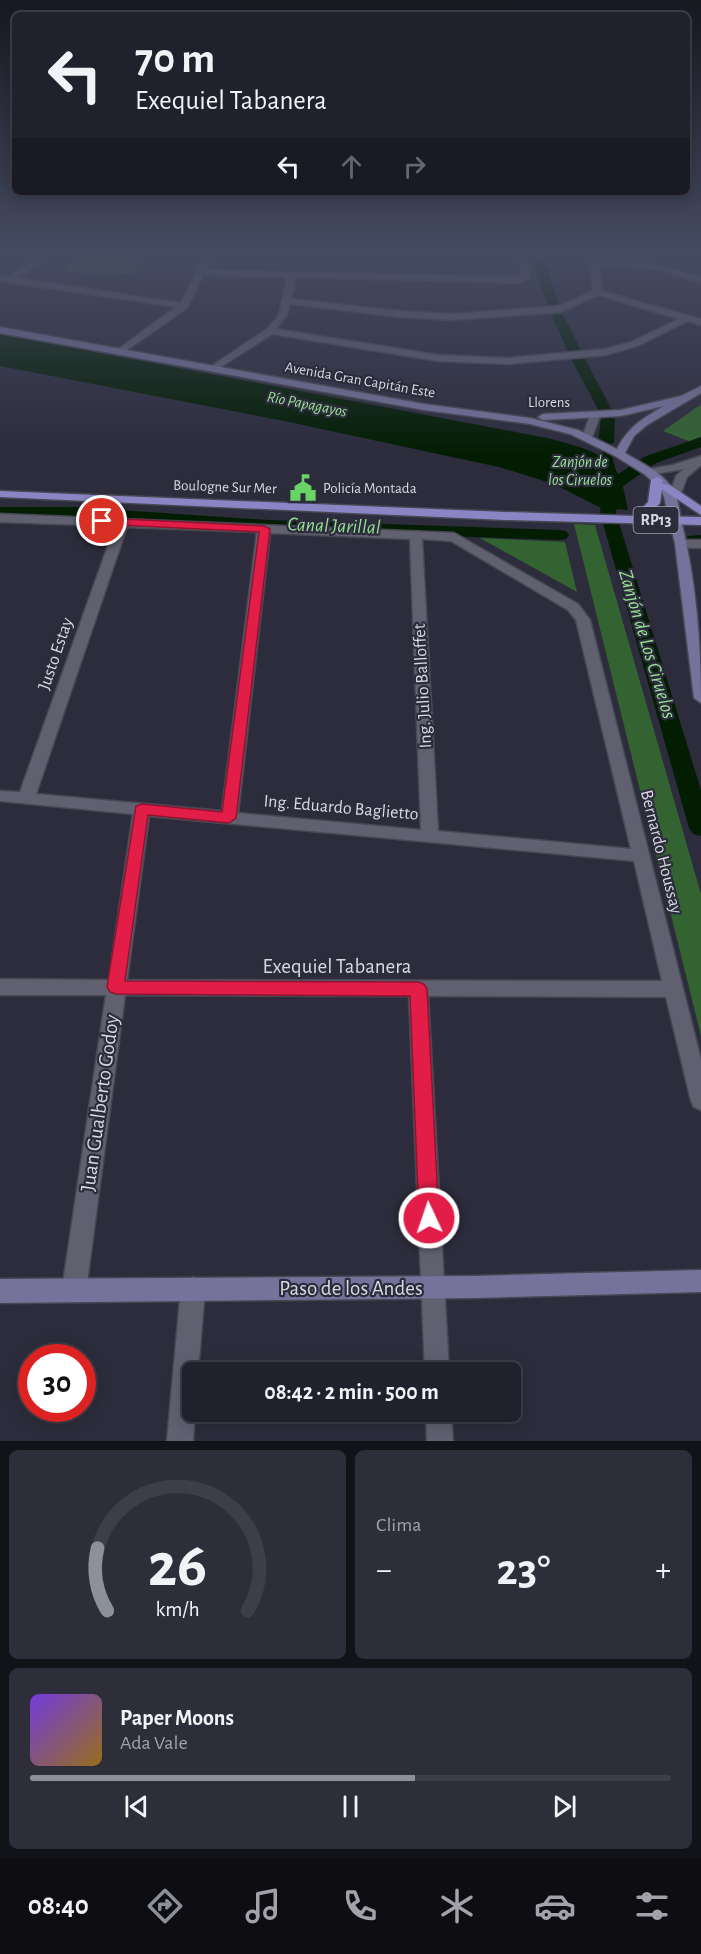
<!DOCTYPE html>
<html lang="es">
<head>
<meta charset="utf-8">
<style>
  body { margin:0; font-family:"Alegreya Sans",sans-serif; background:#2d2e39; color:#f1f3f6; height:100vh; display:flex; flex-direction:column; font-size:22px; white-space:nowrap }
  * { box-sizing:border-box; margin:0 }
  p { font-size:20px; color:#a2a3aa }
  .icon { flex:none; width:33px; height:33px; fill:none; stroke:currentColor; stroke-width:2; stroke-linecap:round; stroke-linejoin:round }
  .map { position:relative; height:1441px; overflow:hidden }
  .panel { display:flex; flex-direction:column; gap:9px; padding:9px; background:#121219; flex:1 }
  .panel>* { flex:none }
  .hud { position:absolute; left:12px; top:12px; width:678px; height:183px; border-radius:9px; box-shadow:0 3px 15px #0003,0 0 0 2px #3e3e49; background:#21212d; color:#f1f3f6; overflow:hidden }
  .speed { position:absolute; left:18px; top:1344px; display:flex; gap:12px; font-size:30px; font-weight:700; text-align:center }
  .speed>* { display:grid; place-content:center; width:78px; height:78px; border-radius:50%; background:#21212d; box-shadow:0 3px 15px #0003,0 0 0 2px #3e3e49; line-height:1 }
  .speed .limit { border:9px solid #d22; background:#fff; color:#111 }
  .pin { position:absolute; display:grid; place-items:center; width:51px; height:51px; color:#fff; margin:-26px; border:3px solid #fff; border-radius:50%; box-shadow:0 2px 6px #0007 }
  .me { position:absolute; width:66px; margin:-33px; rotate:357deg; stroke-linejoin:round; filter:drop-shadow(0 0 4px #0008) }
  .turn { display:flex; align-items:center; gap:21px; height:126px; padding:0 24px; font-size:27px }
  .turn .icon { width:78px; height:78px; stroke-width:2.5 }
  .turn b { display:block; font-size:42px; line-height:51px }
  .lanes { display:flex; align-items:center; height:57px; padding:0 24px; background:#0003; justify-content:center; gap:30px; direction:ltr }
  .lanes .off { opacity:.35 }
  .big { font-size:45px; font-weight:600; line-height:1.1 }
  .panel .card { flex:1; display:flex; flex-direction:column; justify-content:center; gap:9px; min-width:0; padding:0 21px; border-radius:9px; background:#2d2e39 }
  .panel .dial { align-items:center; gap:0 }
  .dial svg { height:156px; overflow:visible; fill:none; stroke:#3e3e49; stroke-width:7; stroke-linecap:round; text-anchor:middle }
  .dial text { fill:#f1f3f6; stroke:none }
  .song { display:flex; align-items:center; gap:18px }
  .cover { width:72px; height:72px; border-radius:9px; background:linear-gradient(135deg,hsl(260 70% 55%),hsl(40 70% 35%)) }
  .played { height:6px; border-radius:3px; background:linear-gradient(90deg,#8c9099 60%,#3e3e49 60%) }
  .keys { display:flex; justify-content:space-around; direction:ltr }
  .heat { display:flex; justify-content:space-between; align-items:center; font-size:33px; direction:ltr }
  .panel .tiles { flex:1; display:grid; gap:9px; grid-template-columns:1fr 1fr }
  .card:last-child { grid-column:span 2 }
  .trip { position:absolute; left:182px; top:1362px; width:339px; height:60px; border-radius:9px; background:#21212d; box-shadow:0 3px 15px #0003,0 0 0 2px #3e3e49; font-weight:600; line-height:60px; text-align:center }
  .dock { display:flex; height:96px; justify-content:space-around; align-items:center; background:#0d0d12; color:#a2a3aa }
  .dock .icon { width:42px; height:42px }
  .dock .selected { color:#8c9099 }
  .dock b { font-size:27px; color:#f1f3f6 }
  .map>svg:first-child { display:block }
  .green { fill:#336331 }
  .water { fill:#031d03 }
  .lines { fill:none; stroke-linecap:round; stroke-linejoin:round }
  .canal { fill:#031d03; fill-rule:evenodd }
  .street-casing { stroke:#484754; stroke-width:3 }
  .secondary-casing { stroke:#484754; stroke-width:3 }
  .primary-casing { stroke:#484754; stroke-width:3 }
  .street { fill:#606071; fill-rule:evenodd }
  .secondary { fill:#75739b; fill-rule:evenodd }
  .primary { fill:#8a86c6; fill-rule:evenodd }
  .route { fill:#e11d48; stroke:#92132f; stroke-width:1.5 }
  .labels { text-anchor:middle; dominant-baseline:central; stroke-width:4.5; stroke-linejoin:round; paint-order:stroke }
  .far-street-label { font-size:15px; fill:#d8d8e2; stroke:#2c2c3c }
  .far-poi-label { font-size:15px; fill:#d8d8e2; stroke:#2c2c3c; text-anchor:start }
  .far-water-label { font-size:16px; font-style:italic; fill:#97e193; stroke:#2c2c3c }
  .shield { fill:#2c2c3c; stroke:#a4a4b0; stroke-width:1.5 }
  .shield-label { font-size:16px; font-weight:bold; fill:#d8d8e2 }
  .street-label { font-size:18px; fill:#d8d8e2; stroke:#2c2c3c }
  .water-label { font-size:20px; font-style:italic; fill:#97e193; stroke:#2c2c3c }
  .near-street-label { font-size:21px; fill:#d8d8e2; stroke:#2c2c3c }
</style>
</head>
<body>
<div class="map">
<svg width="701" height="1441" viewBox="0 0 701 1441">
  <rect width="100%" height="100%" fill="#2c2c3c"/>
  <path class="green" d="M 76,256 L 142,258 L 132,274 L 64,272 Z
    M 701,405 L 701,446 L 663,431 L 697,407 Z
    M 574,524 L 595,525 L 701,894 L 701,1036 Z
    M 480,538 L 565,542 L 577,592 Z"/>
  <path class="water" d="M 0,334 L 547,438 C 569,444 599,449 615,469 C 623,479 625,497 628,510 L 601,508 L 554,484 L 499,467 L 284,421 L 0,366 Z"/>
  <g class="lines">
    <path class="canal" d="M 529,252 L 541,252 L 560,306 L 558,309 L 554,310 L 548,306 Z
      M 558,312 L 564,316 L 582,352 L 579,355 L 585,359 L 612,410 L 610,413 L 600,413 L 571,359 L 574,356 L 568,352 L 552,316 Z
      M 608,415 L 615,419 L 614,442 L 606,447 L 598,442 L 601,419 Z
      M 701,437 L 701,447 L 656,463 L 619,489 L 616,513 L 701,790 L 701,836 L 693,834 L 689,828 L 600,513 L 603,487 L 598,455 L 606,450 L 611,452 L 617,475 L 644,457 Z
      M 0,507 L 74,507 L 269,520 L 560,530 L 566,531 L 569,535 L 566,539 L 560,540 L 269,530 L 74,517 L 0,517 Z
      M 701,535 L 701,545 L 688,544 L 685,540 L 688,536 Z"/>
    <defs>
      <path id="street" d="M 47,252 L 57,252 L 17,278 L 181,303 L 205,252 L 213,252 L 205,270 L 517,277 L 522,276 L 517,252 L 525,252 L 530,277 L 518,283 L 296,277 L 291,299 L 400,311 L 452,314 L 559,306 L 593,291 L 591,253 L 598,252 L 599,259 L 657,265 L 701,277 L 701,283 L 656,269 L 600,264 L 601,291 L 701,319 L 701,325 L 688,321 L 637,346 L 606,355 L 508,364 L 438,361 L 272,334 L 213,372 L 210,371 L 210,367 L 267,329 L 279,315 L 287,277 L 203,275 L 187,308 L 120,355 L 117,354 L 117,350 L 176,307 L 0,281 L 0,275 L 7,277 ZM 598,295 L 679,319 L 631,342 L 605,349 L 508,358 L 438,355 L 276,329 L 287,315 L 290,304 L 400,317 L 452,320 L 561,312 Z
        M 595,413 L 600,416 L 592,437 L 591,439 L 583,439 L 582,437 L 590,416 Z
        M 701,456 L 701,465 L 687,477 L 680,496 L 676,497 L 670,494 L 676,476 L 684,469 L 648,475 L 642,472 L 644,470 L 673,465 Z
        M 0,514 L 454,533 L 578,604 L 590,620 L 701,1060 L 701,1110 L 694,1107 L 691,1101 L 666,997 L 428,996 L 449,1372 L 425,1372 L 409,996 L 125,995 L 86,1290 L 82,1298 L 74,1302 L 66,1298 L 62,1290 L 106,995 L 0,995 L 0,979 L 109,980 L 133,814 L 0,801 L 0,791 L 20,792 L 115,526 L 0,522 ZM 127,527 L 257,532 L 222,811 L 36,794 ZM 270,533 L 410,539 L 421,830 L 238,813 ZM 422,539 L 451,541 L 568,610 L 576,620 L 631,849 L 438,831 ZM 149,816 L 634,861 L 662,981 L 127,980 Z
        M 681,540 L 701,540 L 701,548 L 677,547 L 675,544 Z
        M 193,1277 L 201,1281 L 205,1289 L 198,1372 L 192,1372 L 192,1412 L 195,1412 L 193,1441 L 167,1441 L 181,1289 L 185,1281 Z
        M 426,1412 L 451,1412 L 453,1441 L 427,1441 Z"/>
      <path id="secondary" d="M 0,327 L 424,404 L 530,418 L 578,430 L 617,449 C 629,426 642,419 664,406 L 621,416 L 543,420 L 538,417 L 543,414 L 621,410 L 681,396 L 701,386 L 701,393 L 647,425 L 634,436 L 625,453 C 640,462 659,471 670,485 C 678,494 679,509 681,520 C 696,580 701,641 701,703 L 694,698 L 675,544 L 664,497 L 661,489 L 644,474 L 615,456 L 570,434 L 530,424 L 424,410 L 0,333 Z
        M 701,1270 L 701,1292 L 475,1298 L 0,1303 L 0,1279 L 475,1276 Z"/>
      <path id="primary" d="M 657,477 L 663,480 L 662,484 L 670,485 L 701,506 L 701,515 L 662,489 L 660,503 L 648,516 L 701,517 L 701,525 L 505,520 L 0,497 L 0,491 L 505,512 L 635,516 L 648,502 L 651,480 Z"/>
    </defs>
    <use href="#street" class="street-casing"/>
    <use href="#secondary" class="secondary-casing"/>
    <use href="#primary" class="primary-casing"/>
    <use href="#street" class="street"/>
    <use href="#secondary" class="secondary"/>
    <use href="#primary" class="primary"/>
  </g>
  <linearGradient id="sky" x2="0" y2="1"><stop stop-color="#181821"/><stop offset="0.56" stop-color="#454b61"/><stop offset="1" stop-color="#454b61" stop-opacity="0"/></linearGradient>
  <rect width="701" height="454" fill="url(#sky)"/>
  <path class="route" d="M 102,518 L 264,526 L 270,529 L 236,818 L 229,823 L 148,815 L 125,981 L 418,982 L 424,984 L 427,989 L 439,1218 L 436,1224 L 429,1227 L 422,1224 L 419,1218 L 410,996 L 116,994 L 110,992 L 107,987 L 136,806 L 142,804 L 222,812 L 259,532 L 98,524 L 98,519 Z"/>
  <defs>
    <symbol id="civic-bare" viewBox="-9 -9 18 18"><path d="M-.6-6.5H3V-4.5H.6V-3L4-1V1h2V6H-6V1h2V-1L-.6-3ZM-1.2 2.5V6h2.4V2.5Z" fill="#68d465" stroke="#2c2c3c" stroke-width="2.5" paint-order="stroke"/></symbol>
  </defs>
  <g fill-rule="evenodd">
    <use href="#civic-bare" x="284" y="469" width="38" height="38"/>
  </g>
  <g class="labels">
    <g class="far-street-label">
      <text transform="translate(360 380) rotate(10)">Avenida Gran Capitán Este</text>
      <text x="549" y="402">Llorens</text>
      <text transform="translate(225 487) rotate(2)">Boulogne Sur Mer</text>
    </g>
    <g class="far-poi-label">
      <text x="323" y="488">Policía Montada</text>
    </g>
    <g class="far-water-label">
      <text transform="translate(307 404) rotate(11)">Río Papagayos</text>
      <text x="580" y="462">Zanjón de<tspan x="580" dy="18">los Ciruelos</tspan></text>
    </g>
    <rect class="shield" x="633.5" y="507" width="45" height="26" rx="4.5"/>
    <g class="shield-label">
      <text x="656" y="520">RP13</text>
    </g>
    <g class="street-label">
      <text transform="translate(56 654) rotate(-71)">Justo Estay</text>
      <text transform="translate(423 686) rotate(-93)">Ing. Julio Balloffet</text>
      <text transform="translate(341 808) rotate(5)">Ing. Eduardo Baglietto</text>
      <text transform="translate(661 852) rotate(76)">Bernardo Houssay</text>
    </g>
    <g class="water-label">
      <text transform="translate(334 526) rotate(2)">Canal Jarillal</text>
      <text transform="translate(647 644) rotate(73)">Zanjón de Los Ciruelos</text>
    </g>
    <g class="near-street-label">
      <text x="337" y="966">Exequiel Tabanera</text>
      <text transform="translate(100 1103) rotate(-82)">Juan Gualberto Godoy</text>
      <text x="351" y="1288">Paso de los Andes</text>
    </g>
  </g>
</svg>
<div class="speed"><div class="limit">30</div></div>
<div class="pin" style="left:102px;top:521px;background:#d93025"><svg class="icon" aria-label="arrive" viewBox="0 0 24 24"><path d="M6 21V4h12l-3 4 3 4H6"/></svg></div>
<svg class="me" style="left:429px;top:1218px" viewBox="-20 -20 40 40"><circle r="17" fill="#e11d48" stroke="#fff" stroke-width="3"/><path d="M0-11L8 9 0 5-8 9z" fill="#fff"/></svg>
<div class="trip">08:42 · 2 min · 500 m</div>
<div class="hud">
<div class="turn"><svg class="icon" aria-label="left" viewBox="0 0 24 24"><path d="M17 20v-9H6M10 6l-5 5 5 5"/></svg><div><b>70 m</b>Exequiel Tabanera</div></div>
<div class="lanes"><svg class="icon" aria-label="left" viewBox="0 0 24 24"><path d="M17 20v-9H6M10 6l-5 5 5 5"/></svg><svg class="icon off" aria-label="ahead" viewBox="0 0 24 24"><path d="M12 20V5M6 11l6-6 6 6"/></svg><svg class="icon off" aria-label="right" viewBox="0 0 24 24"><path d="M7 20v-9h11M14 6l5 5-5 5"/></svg></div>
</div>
</div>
<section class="panel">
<div class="tiles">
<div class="card dial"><svg viewBox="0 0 100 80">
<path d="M14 69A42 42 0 1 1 86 69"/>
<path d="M14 69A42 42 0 0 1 9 37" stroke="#8c9099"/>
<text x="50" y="56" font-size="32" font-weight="700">26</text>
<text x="50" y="72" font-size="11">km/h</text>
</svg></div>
<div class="card"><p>Clima</p>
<div class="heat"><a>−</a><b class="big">23°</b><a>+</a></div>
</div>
<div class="card">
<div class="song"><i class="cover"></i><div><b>Paper Moons</b><p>Ada Vale</p></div></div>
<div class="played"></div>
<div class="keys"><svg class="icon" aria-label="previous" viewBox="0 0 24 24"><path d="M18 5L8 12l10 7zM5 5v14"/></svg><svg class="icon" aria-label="pause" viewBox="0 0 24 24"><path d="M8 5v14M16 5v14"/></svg><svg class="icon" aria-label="next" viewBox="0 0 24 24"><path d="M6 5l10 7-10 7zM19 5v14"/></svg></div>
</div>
</div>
</section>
<nav class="dock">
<b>08:40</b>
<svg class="icon selected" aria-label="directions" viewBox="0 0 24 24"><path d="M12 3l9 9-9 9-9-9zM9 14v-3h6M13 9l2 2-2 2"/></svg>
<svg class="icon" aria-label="music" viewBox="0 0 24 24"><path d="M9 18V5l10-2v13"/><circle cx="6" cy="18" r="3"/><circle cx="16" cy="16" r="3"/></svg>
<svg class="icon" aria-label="phone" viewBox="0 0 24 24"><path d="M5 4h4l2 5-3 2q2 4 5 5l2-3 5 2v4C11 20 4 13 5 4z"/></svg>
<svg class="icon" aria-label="climate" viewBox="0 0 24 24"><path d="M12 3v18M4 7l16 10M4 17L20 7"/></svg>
<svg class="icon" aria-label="car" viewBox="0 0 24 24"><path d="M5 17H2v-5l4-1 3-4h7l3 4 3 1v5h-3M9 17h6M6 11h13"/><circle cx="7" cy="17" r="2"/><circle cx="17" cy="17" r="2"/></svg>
<svg class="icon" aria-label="filters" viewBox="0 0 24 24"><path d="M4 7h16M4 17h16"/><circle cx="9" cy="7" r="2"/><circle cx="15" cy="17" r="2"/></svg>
</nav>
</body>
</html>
